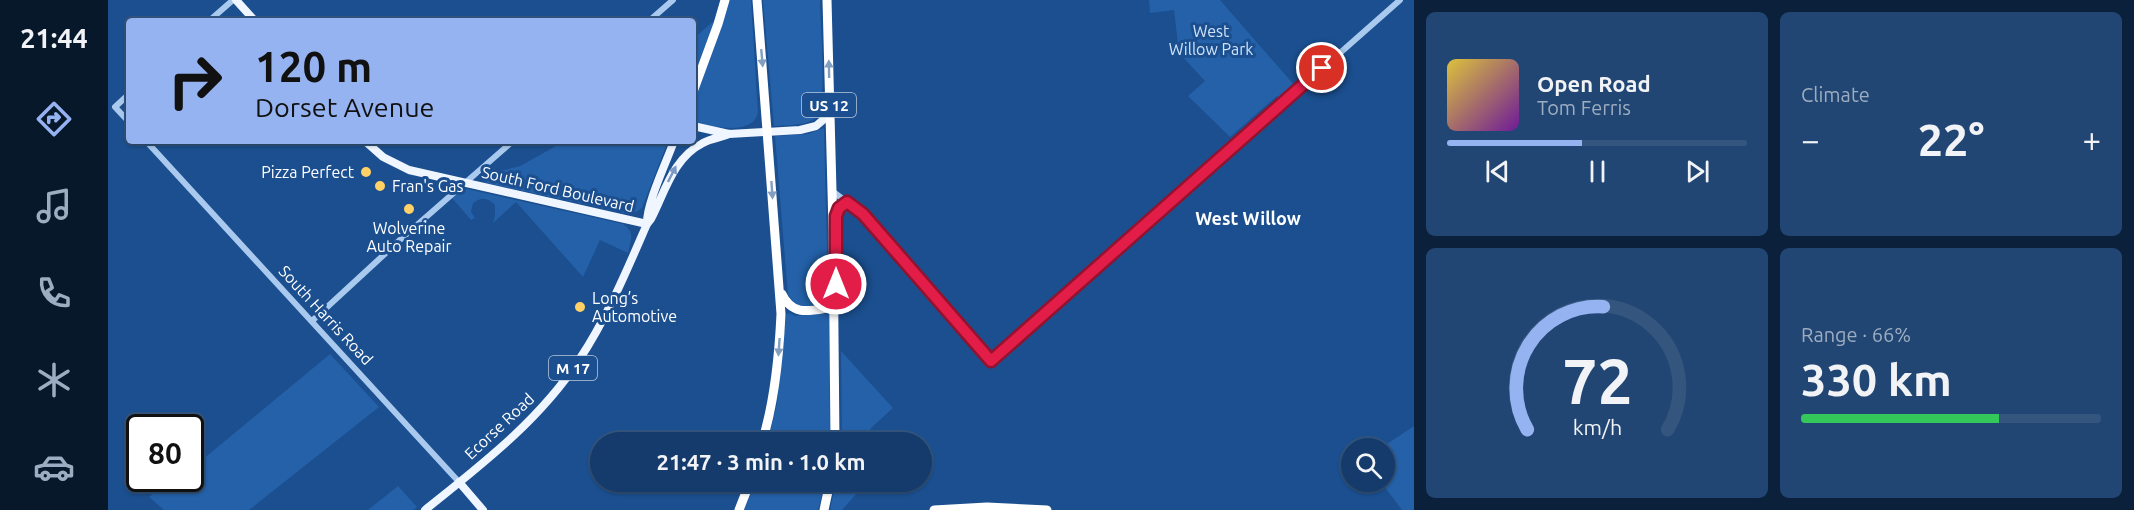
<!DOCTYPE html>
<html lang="en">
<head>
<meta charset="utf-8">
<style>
  body { margin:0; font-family:Ubuntu,sans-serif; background:#214673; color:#f1f3f6; height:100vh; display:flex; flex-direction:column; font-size:22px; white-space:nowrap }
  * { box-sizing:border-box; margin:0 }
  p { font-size:20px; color:#9dadc1 }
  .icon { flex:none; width:33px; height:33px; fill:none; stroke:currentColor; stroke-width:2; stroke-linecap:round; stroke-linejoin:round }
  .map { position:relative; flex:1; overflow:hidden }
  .sheet { display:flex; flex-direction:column; gap:12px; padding:12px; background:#0b203b; width:720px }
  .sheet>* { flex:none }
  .top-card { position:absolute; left:18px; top:18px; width:570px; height:126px; border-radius:6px; box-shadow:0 2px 4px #0004,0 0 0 2px #33557e; background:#95b2f1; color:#111; overflow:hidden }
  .fabs { position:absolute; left:1233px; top:438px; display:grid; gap:12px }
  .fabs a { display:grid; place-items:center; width:54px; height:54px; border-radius:50%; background:#143b6b; box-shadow:0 2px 4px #0004,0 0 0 2px #33557e; font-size:30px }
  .speed { position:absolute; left:18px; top:414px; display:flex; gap:12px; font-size:30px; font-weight:700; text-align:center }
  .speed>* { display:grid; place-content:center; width:78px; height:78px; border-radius:50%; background:#143b6b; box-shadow:0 2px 4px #0004,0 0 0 2px #33557e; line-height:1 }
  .speed .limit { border:3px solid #111; border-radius:9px; background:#fff; color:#111 }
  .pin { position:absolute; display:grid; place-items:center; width:51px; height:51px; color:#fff; margin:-26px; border:3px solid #fff; border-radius:50%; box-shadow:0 2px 6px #0007 }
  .me { position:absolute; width:66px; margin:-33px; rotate:0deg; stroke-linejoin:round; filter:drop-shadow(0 0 4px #0008) }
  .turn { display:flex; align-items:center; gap:21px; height:126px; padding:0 30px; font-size:27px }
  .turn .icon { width:78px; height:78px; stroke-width:2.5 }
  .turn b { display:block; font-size:42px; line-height:51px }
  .big { font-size:45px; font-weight:600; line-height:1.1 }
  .sheet .card { flex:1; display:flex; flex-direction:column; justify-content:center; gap:9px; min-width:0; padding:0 21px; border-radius:9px; background:#214673 }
  .sheet .dial { align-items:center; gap:0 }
  .dial svg { height:156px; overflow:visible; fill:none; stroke:#33557e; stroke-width:7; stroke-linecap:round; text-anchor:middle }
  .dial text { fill:#f1f3f6; stroke:none }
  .song { display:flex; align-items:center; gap:18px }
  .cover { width:72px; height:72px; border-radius:9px; background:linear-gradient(135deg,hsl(50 70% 55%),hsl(280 70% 35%)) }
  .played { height:6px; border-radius:3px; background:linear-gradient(90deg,#95b2f1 45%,#33557e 45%) }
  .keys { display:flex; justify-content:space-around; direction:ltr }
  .heat { display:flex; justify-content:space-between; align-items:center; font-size:33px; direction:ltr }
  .charge { height:9px; border-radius:4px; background:linear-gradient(90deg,#34c759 66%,#33557e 0) }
  .sheet .tiles { flex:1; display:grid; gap:12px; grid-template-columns:repeat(2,1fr) }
  .trip { position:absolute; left:482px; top:432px; width:342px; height:60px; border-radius:30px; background:#143b6b; box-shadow:0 2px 4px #0004,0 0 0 2px #33557e; font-weight:600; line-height:60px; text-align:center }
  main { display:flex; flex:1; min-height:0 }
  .dock { display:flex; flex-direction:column; width:108px; justify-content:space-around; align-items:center; background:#08182b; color:#9dadc1 }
  .dock .icon { width:42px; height:42px }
  .dock .active { color:#95b2f1 }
  .dock b { font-size:27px; color:#f1f3f6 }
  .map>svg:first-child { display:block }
  .green { fill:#2461a8 }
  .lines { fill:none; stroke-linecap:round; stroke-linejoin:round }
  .minor { stroke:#a9c9ee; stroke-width:6 }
  .major { stroke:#f0f6ff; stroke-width:8 }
  .highway { stroke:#fff; stroke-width:9 }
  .oneway { fill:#829ec1 }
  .oneway2 { fill:#7b9ac1 }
  .route-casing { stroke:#92132f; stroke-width:15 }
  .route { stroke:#e11d48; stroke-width:10 }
  .poi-dot { fill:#ffd166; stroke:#1b4f8f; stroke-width:2 }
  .labels { text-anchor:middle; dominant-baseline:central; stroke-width:6; stroke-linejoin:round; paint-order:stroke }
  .shield { fill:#1b4f8f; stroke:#bbcadd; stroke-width:1.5 }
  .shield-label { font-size:15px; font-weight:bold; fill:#fff }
  .park-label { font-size:16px; fill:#cfe3fa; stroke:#1b4f8f }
  .poi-label { font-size:16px; fill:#fff; stroke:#1b4f8f; text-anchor:start }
  .street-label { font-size:16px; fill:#fff; stroke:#1b4f8f }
  .neighbourhood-label { font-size:18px; font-weight:bold; fill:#fff; stroke:#1b4f8f }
</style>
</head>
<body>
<main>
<nav class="dock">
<b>21:44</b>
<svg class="icon active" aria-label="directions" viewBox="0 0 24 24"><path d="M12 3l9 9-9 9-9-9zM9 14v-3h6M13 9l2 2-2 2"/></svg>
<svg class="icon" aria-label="music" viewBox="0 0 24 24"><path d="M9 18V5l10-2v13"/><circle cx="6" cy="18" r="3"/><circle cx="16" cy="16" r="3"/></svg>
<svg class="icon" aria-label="phone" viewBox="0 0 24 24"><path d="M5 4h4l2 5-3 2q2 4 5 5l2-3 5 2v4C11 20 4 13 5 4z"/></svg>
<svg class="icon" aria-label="climate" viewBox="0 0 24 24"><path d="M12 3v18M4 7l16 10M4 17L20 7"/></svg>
<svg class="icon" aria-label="car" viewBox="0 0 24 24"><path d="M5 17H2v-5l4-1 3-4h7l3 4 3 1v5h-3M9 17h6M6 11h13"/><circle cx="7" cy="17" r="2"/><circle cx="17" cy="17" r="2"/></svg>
</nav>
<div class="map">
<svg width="1306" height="510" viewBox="0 0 1306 510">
  <rect width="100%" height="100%" fill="#1b4f8f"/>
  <path class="green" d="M 620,0 L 643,0 L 650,113 C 644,137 602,126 585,122 L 585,102 L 606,47 Z
    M 655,0 L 712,0 C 712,21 721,108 706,119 C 696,126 678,125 666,126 Z
    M 1041,0 L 1112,0 L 1187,86 L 1173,100 L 1169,96 L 1122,137 L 1080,96 L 1097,81 L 1071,53 L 1066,10 L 1042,13 Z
    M 608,19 L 585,77 L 585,39 Z
    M 716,128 L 720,292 L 718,301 L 711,306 L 687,306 L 680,295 L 667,136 L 700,134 Z
    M 457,141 L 560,141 L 534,208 L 528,212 L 520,214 L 379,183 L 374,180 L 374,173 L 382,165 L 388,172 L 412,166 Z
    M 359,189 L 515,224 C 527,232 523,240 520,253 L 492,240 L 475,277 L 408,202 L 385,223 L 387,215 L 387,205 C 379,197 374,197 365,203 L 363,212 L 367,218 L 363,220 L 344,198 L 352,192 Z
    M 681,313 L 687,316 L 721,313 L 722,442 L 660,442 L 669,403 L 678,315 Z
    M 733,351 L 785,408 L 762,429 L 774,442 L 734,442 Z
    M 222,354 L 271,407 L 141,510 L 56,510 L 41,497 L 65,479 L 82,478 L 83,469 Z
    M 1306,426 L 1306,510 L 1294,510 L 1273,482 L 1276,482 L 1276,448 L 1273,448 Z
    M 648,482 L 717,482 L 710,510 L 636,510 Z
    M 728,482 L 759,482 L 734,510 L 722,510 Z
    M 290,486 L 309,507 L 305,510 L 260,510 Z"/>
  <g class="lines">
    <path class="minor" d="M 101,21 L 125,0
      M 541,21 L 565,0
      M 21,94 L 7,107 L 21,122
      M 38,141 L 351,482
      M 724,191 L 755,214 L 883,361 L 1292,0
      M 204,321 L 293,239 L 405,141"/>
    <path class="major" d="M 128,0 L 147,21
      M 585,126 L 621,134 L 692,130 L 708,126 L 722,114
      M 257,141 L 275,157 L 301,170 L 539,224
      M 539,224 C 538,204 559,161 566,141
      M 351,482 L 375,510
      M 317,510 C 373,465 431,421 471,360 C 499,318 519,270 539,224 L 543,219 C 557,192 565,158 595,143 C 603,138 613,138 621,134"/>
    <path class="highway" d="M 649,0 L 673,314 C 671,357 667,401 654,442
      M 719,0 L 725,229 L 727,442
      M 585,92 L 610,24 L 617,0
      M 728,219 L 730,211 L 739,202
      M 674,294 C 685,318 704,310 726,307
      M 631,510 L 642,482
      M 716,510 L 722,482
      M 826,510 L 879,507 L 939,510"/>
  </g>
  <defs><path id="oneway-solid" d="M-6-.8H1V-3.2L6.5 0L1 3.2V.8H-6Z" transform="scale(1.5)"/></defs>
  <g class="oneway">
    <use href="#oneway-solid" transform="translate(654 58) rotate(85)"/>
    <use href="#oneway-solid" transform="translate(721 69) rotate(-91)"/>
    <use href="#oneway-solid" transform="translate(664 190) rotate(86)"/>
    <use href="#oneway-solid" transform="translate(671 347) rotate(94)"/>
  </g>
  <use class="oneway2" href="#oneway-solid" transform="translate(564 174) rotate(-63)"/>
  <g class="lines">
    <defs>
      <path id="route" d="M 728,284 L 728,216 L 731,208 L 739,202 L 755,214 L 883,361 L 1214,68"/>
    </defs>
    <use href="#route" class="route-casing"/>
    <use href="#route" class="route"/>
  </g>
  <g class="poi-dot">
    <circle cx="258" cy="172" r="6"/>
    <circle cx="272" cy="186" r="6"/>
    <circle cx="301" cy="209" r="6"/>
    <circle cx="472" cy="307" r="6"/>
  </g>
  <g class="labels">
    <g class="shield">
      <rect x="694" y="93" width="54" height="24" rx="4.5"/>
      <rect x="441" y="356" width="48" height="24" rx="4.5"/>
    </g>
    <g class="shield-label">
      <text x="721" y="105">US 12</text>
      <text x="465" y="368">M 17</text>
    </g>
    <g class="park-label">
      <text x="1103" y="31">West<tspan x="1103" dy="18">Willow Park</tspan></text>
    </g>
    <g class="poi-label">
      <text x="246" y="172" text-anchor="end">Pizza Perfect</text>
      <text x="284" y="186">Fran's Gas</text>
      <text x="301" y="228" text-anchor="middle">Wolverine<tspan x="301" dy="18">Auto Repair</tspan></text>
      <text x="484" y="298">Long’s<tspan x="484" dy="18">Automotive</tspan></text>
    </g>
    <g class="street-label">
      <text transform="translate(450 189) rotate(13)">South Ford Boulevard</text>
      <text transform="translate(218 315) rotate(47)">South Harris Road</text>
      <text transform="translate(391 426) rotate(-43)">Ecorse Road</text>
    </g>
    <g class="neighbourhood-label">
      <text x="1140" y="218">West Willow</text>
    </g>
  </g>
</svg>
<div class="fabs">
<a><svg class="icon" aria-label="search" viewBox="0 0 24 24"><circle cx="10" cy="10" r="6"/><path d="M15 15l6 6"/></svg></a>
</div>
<div class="speed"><div class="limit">80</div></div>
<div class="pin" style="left:1214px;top:68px;background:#d93025"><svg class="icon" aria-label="arrive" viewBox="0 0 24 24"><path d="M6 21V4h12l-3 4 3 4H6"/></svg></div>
<svg class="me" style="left:728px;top:284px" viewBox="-20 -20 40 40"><circle r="17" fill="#e11d48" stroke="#fff" stroke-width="3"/><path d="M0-11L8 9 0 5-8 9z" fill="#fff"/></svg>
<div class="trip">21:47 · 3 min · 1.0 km</div>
<div class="top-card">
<div class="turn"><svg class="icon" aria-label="right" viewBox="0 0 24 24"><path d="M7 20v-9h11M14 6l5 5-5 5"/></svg><div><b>120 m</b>Dorset Avenue</div></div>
</div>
</div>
<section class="sheet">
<div class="tiles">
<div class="card">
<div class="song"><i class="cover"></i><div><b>Open Road</b><p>Tom Ferris</p></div></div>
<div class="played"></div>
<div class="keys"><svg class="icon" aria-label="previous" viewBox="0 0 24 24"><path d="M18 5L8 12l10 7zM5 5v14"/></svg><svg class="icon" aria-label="pause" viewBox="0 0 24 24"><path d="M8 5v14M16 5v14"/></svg><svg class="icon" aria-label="next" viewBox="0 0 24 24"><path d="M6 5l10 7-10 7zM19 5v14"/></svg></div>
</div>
<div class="card"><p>Climate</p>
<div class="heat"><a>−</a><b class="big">22°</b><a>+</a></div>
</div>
<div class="card dial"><svg viewBox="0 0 100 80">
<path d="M14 69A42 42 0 1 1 86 69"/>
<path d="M14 69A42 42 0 0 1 53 6" stroke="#95b2f1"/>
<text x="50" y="56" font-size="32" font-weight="700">72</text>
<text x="50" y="72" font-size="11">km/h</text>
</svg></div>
<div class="card"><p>Range · 66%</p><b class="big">330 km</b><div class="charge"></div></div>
</div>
</section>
</main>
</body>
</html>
